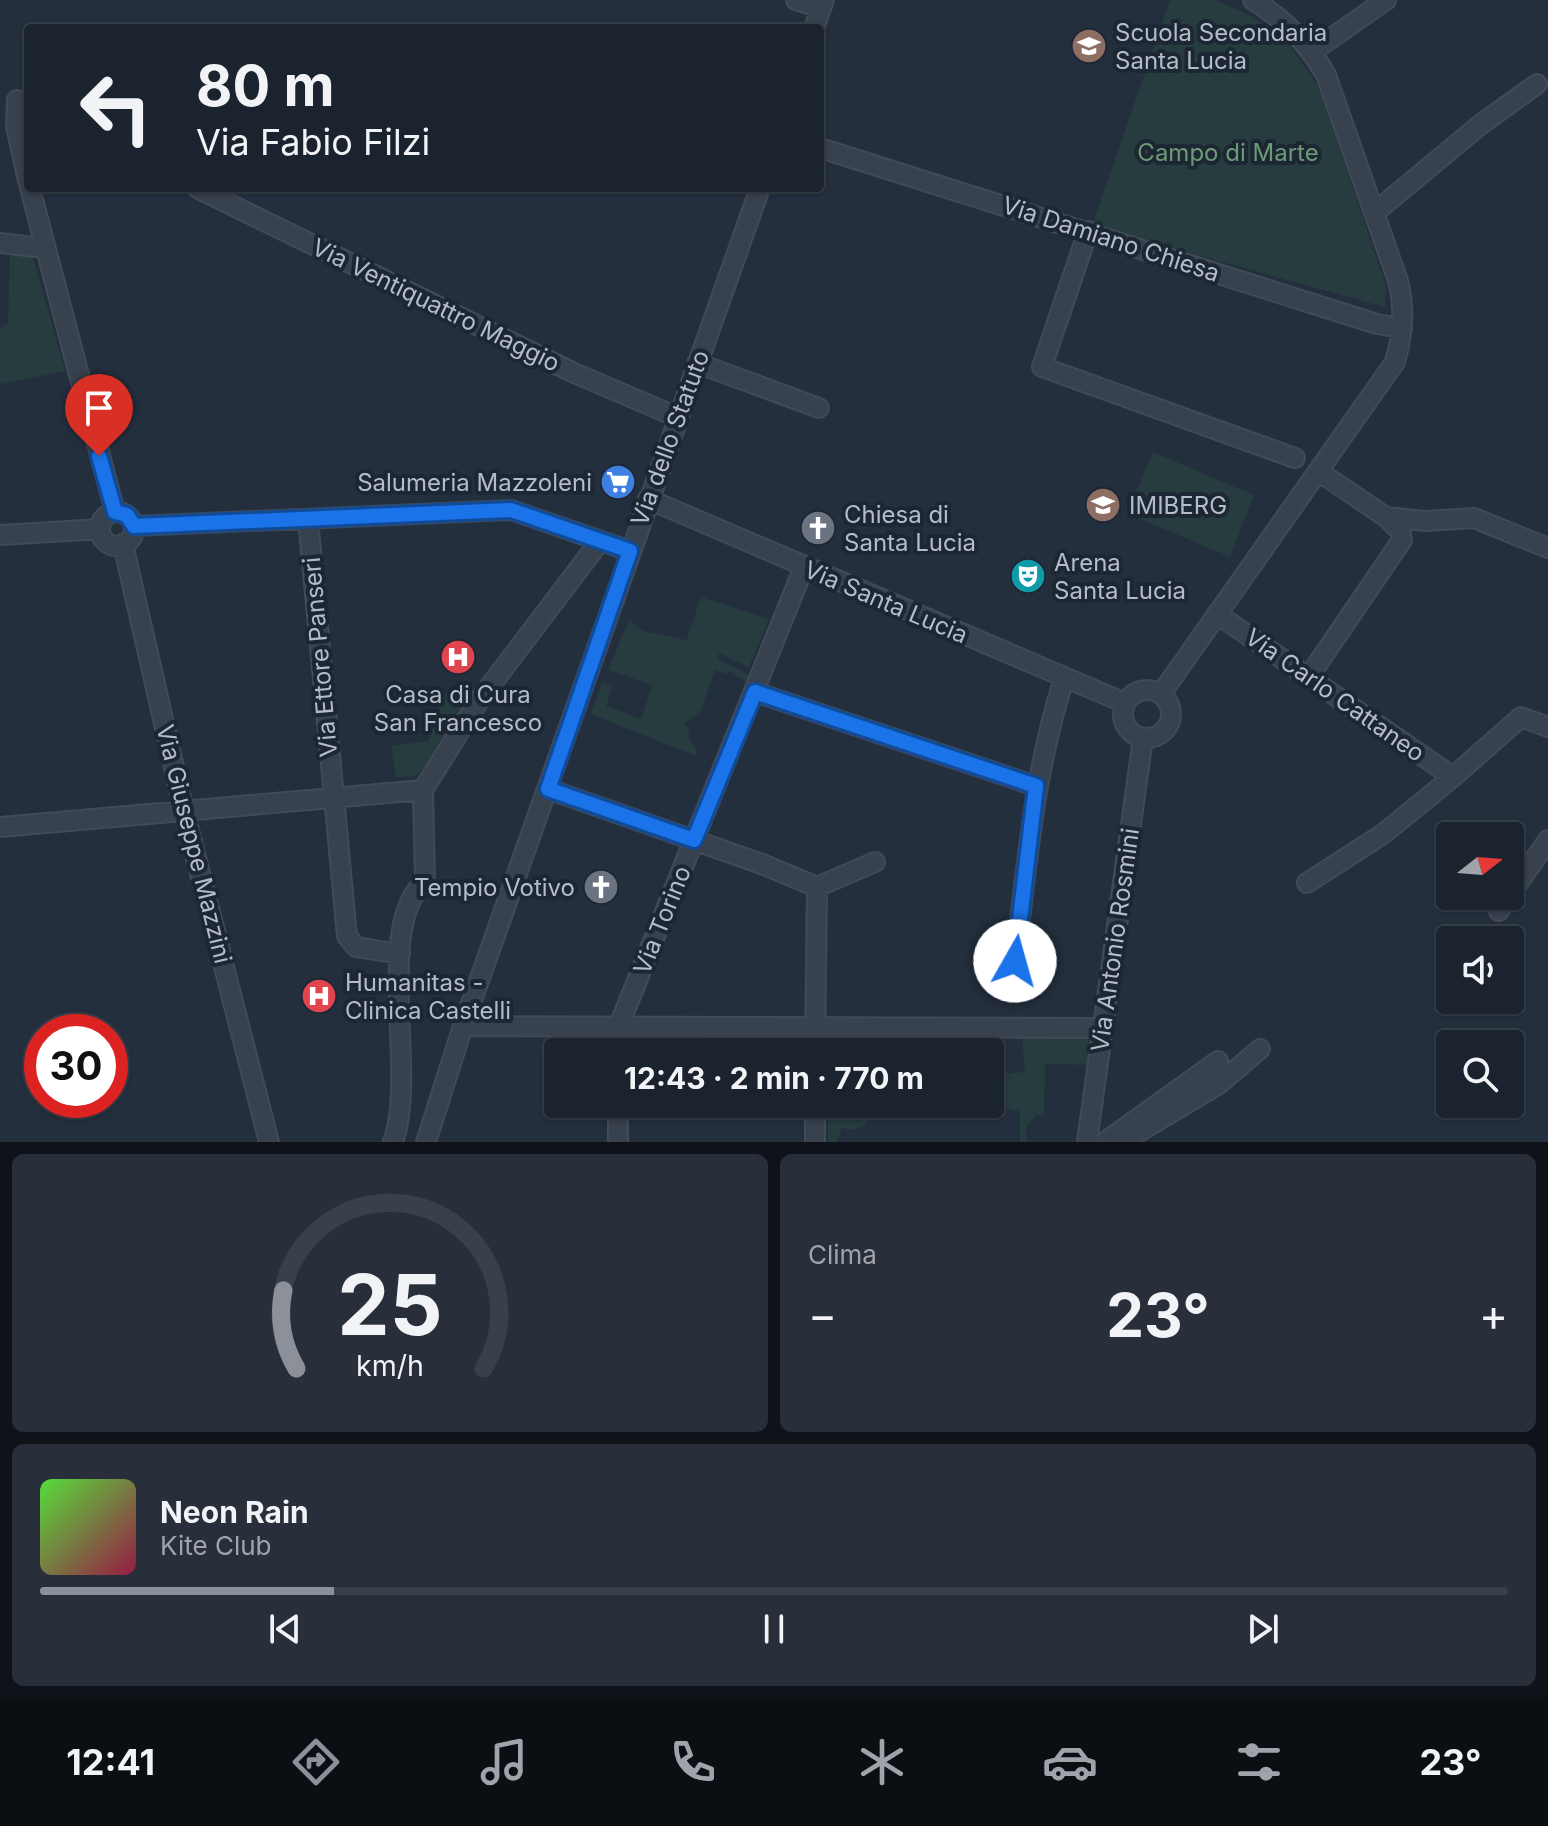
<!DOCTYPE html>
<html lang="it">
<head>
<meta charset="utf-8">
<style>
  body { margin:0; font-family:Inter,sans-serif; background:#282f3a; color:#f1f3f6; height:100vh; display:flex; flex-direction:column; font-size:30px; white-space:nowrap }
  * { box-sizing:border-box; margin:0 }
  p { font-size:26px; color:#a0a4aa }
  .icon { flex:none; width:44px; height:44px; fill:none; stroke:currentColor; stroke-width:2; stroke-linecap:round; stroke-linejoin:round }
  .map { position:relative; height:1142px; overflow:hidden }
  .drawer { display:flex; flex-direction:column; gap:12px; padding:12px; background:#0f1319; flex:1 }
  .drawer>* { flex:none }
  .guide { position:absolute; left:24px; top:24px; width:800px; height:168px; border-radius:8px; box-shadow:0 2px 6px #0004,0 0 0 2px #39404a; background:#1b232e; color:#f1f3f6; overflow:hidden }
  .needle { width:52px; rotate:73deg }
  .buttons { position:absolute; left:1436px; top:822px; display:grid; gap:16px }
  .buttons a { display:grid; place-items:center; width:88px; height:88px; border-radius:8px; background:#1b232e; box-shadow:0 2px 6px #0004,0 0 0 2px #39404a; font-size:40px }
  .speed { position:absolute; left:24px; top:1014px; display:flex; gap:16px; font-size:40px; font-weight:700; text-align:center }
  .speed>* { display:grid; place-content:center; width:104px; height:104px; border-radius:50%; background:#1b232e; box-shadow:0 2px 6px #0004,0 0 0 2px #39404a; line-height:1 }
  .speed .limit { border:12px solid #d22; background:#fff; color:#111 }
  .pin { position:absolute; display:grid; place-items:center; width:68px; height:68px; color:#fff; margin:-82px -34px; border-radius:50% 50% 50% 0; rotate:-45deg; box-shadow:0 0 8px #0007 }
  .pin .icon { rotate:45deg }
  .me { position:absolute; width:88px; margin:-44px; rotate:7deg; stroke-linejoin:round; filter:drop-shadow(0 0 6px #0008) }
  .turn { display:flex; align-items:center; gap:28px; height:168px; padding:0 40px; font-size:36px }
  .turn .icon { width:104px; height:104px; stroke-width:2.5 }
  .turn b { display:block; font-size:56px; line-height:68px }
  .big { font-size:60px; font-weight:700; line-height:1.1 }
  .drawer .tile { flex:1; display:flex; flex-direction:column; justify-content:center; gap:12px; min-width:0; padding:0 28px; border-radius:12px; background:#282f3a }
  .drawer .dial { align-items:center; gap:0 }
  .dial svg { height:208px; overflow:visible; fill:none; stroke:#39404a; stroke-width:7; stroke-linecap:round; text-anchor:middle }
  .dial text { fill:#f1f3f6; stroke:none }
  .song { display:flex; align-items:center; gap:24px }
  .cover { width:96px; height:96px; border-radius:12px; background:linear-gradient(135deg,hsl(110 70% 55%),hsl(340 70% 35%)) }
  .played { height:8px; border-radius:4px; background:linear-gradient(90deg,#8c9099 20%,#39404a 20%) }
  .keys { display:flex; justify-content:space-around; direction:ltr }
  .heat { display:flex; justify-content:space-between; align-items:center; font-size:44px; direction:ltr }
  .drawer .tiles { flex:1; display:grid; gap:12px; grid-template-columns:1fr 1fr }
  .tile:last-child { grid-column:span 2 }
  .trip { position:absolute; left:544px; top:1038px; width:460px; height:80px; border-radius:8px; background:#1b232e; box-shadow:0 2px 6px #0004,0 0 0 2px #39404a; font-weight:700; line-height:80px; text-align:center }
  .dock { display:flex; height:128px; justify-content:space-around; align-items:center; background:#0b0e12; color:#a0a4aa }
  .dock .icon { width:56px; height:56px }
  .dock .on { color:#8c9099 }
  .dock b { font-size:36px; color:#f1f3f6 }
  .map>svg:first-child { display:block }
  .green { fill:#263c3f }
  .lines { fill:none; stroke-linecap:round; stroke-linejoin:round }
  .minor-casing { stroke:#414a57; stroke-width:22 }
  .minor { stroke:#38414e; stroke-width:18 }
  .route-casing { stroke:#114b97; stroke-width:20 }
  .route { stroke:#1a73e8; stroke-width:14 }
  .labels { text-anchor:middle; dominant-baseline:central; stroke-width:8; stroke-linejoin:round; paint-order:stroke }
  .poi-label { font-size:24px; fill:#b4bcc9; stroke:#1d2633; text-anchor:start }
  .park-label { font-size:24px; fill:#6b9a76; stroke:#1d2633 }
  .street-label { font-size:24px; fill:#b4bcc9; stroke:#1d2633 }
</style>
</head>
<body>
<div class="map">
<svg width="1548" height="1142" viewBox="0 0 1548 1142">
  <rect width="100%" height="100%" fill="#242f3e"/>
  <path class="green" d="M 1170,0 L 1215,0 L 1225,4 L 1254,17 L 1291,47 L 1318,86 L 1386,286 L 1385,307 L 1092,226 Z
    M 10,250 L 32,253 L 65,371 L 0,384 L 0,328 L 8,323 Z
    M 1153,452 L 1254,495 L 1230,557 L 1127,513 Z
    M 701,597 L 769,619 L 749,667 L 719,653 L 718,660 L 753,676 L 748,683 L 729,671 L 727,674 L 715,670 L 700,712 L 684,723 L 690,731 L 687,736 L 697,750 L 696,756 L 591,714 L 602,682 L 613,686 L 606,706 L 641,719 L 652,685 L 608,670 L 629,620 L 643,631 L 691,641 L 687,638 Z
    M 444,692 L 467,706 C 455,719 426,770 416,775 C 410,777 402,777 396,777 L 391,746 L 429,741 Z
    M 1098,1032 L 1091,1065 L 1045,1064 L 1044,1116 L 1037,1115 L 1026,1127 L 1027,1142 L 1020,1142 L 1020,1111 L 1002,1109 L 1002,1074 L 1025,1072 L 1022,1034 Z
    M 829,1038 L 898,1040 L 901,1052 L 829,1052 Z
    M 828,1104 L 859,1104 L 872,1110 L 865,1126 L 853,1130 L 842,1128 L 837,1142 L 828,1142 Z"/>
  <g class="lines">
    <defs>
      <path id="minor" d="M 796,0 L 821,8
        M 814,28 L 824,0
        M 1313,51 L 1386,0
        M 17,100 L 16,126 L 28,181
        M 820,148 L 1377,324 L 1402,328
        M 30,188 L 115,512
        M 197,188 L 572,372 L 677,417
        M 1374,213 L 1480,125 L 1537,84
        M 1088,231 L 1042,367 L 1295,458
        M 0,243 L 44,248
        M 697,363 L 819,408
        M 1318,471 L 1386,517 L 1425,521 L 1474,518 L 1548,548
        M 648,499 L 1125,703
        M100 529a17 17 0 1 1 34 0a17 17 0 1 1-34 0Z
        M 308,519 L 347,936 L 356,947 L 400,954
        M 134,526 L 511,510 L 630,551
        M 0,535 L 100,529
        M 123,544 L 184,811 L 269,1142
        M 1217,614 L 1453,777 L 1521,717 L 1548,727
        M 1314,669 L 1402,540 L 1400,531 L 1386,517
        M1123 714a24 24 0 1 1 48 0a24 24 0 1 1-48 0Z
        M 755,692 L 1036,786
        M 1161,694 L 1395,362 C 1403,335 1405,308 1398,281 L 1326,75 C 1308,43 1284,19 1253,0
        M 548,789 L 762,864 L 817,887 L 875,862
        M 0,827 L 423,790
        M 1307,883 L 1383,834 L 1453,777
        M 1510,895 L 1548,840
        M 1499,911 L 1509,896
        M 1015,961 C 1027,866 1034,771 1064,679
        M 463,1026 L 1103,1028
        M 618,1052 L 618,1028 L 804,567
        M 815,1052 L 817,887
        M 618,1104 L 618,1142
        M 815,1104 L 815,1142
        M 393,1142 C 418,1073 373,928 425,881 L 423,790 L 478,702 L 600,541
        M 426,1142 L 463,1026 L 760,188
        M 1087,1142 L 1143,738
        M 1105,1142 L 1218,1061
        M 1122,1142 L 1219,1084 L 1260,1049"/>
    </defs>
    <use href="#minor" class="minor-casing"/>
    <use href="#minor" class="minor"/>
  </g>
  <g class="lines">
    <defs>
      <path id="route" d="M 99,456 L 115,512 L 127,515 L 134,526 L 511,510 L 630,551 L 548,789 L 694,840 L 755,692 L 1036,786 L 1015,961"/>
    </defs>
    <use href="#route" class="route-casing"/>
    <use href="#route" class="route"/>
  </g>
  <defs>
    <symbol id="school-disc" viewBox="-11 -11 22 22"><circle r="9.5" fill="#8d6e63" stroke="#1d2633"/><path d="M0-5L7-2L0 1L-7-2ZM-4 1L0 2.5L4 1V4Q0 6-4 4Z" fill="#fff"/></symbol>
    <symbol id="supermarket-disc" viewBox="-11 -11 22 22"><circle r="9.5" fill="#3f7fe0" stroke="#1d2633"/><path d="M-6-5.5h2.5l.6 2H6L4.5 2H-2.5L-4.4-4H-6ZM-1.5 3.2a1.3 1.3 0 1 0 .1 0ZM3 3.2a1.3 1.3 0 1 0 .1 0Z" fill="#fff"/></symbol>
    <symbol id="church-disc" viewBox="-11 -11 22 22"><circle r="9.5" fill="#6b7280" stroke="#1d2633"/><path d="M-1.2-6h2.4v3.5h3.3v2.4h-3.3V6h-2.4V-.1h-3.3v-2.4h3.3Z" fill="#fff"/></symbol>
    <symbol id="theatre-disc" viewBox="-11 -11 22 22"><circle r="9.5" fill="#0f9aa8" stroke="#1d2633"/><path d="M-5-5.5Q0-4 5-5.5V0Q5 5 0 6Q-5 5-5 0ZM-3.3-2.5H-1v1.5H-3.3ZM1-2.5H3.3v1.5H1ZM-2.8 1Q0 5.5 2.8 1Z" fill="#fff"/></symbol>
    <symbol id="hospital-disc" viewBox="-11 -11 22 22"><circle r="9.5" fill="#e0444e" stroke="#1d2633"/><path d="M-5-5h3v3.5h4V-5h3V5h-3V1.5h-4V5h-3Z" fill="#fff"/></symbol>
  </defs>
  <g fill-rule="evenodd">
    <use href="#school-disc" x="1069" y="26" width="40" height="40"/>
    <use href="#supermarket-disc" x="598" y="462" width="40" height="40"/>
    <use href="#school-disc" x="1083" y="485" width="40" height="40"/>
    <use href="#church-disc" x="798" y="508" width="40" height="40"/>
    <use href="#theatre-disc" x="1008" y="556" width="40" height="40"/>
    <use href="#hospital-disc" x="438" y="637" width="40" height="40"/>
    <use href="#church-disc" x="581" y="867" width="40" height="40"/>
    <use href="#hospital-disc" x="299" y="976" width="40" height="40"/>
  </g>
  <g class="labels">
    <g class="poi-label">
      <text x="1115" y="32">Scuola Secondaria<tspan x="1115" dy="28">Santa Lucia</tspan></text>
      <text x="592" y="482" text-anchor="end">Salumeria Mazzoleni</text>
      <text x="1129" y="505">IMIBERG</text>
      <text x="844" y="514">Chiesa di<tspan x="844" dy="28">Santa Lucia</tspan></text>
      <text x="1054" y="562">Arena<tspan x="1054" dy="28">Santa Lucia</tspan></text>
      <text x="458" y="694" text-anchor="middle">Casa di Cura<tspan x="458" dy="28">San Francesco</tspan></text>
      <text x="575" y="887" text-anchor="end">Tempio Votivo</text>
      <text x="345" y="982">Humanitas -<tspan x="345" dy="28">Clinica Castelli</tspan></text>
    </g>
    <g class="park-label">
      <text x="1228" y="152">Campo di Marte</text>
    </g>
    <g class="street-label">
      <text transform="translate(1111 239) rotate(18)">Via Damiano Chiesa</text>
      <text transform="translate(436 305) rotate(26)">Via Ventiquattro Maggio</text>
      <text transform="translate(670 438) rotate(-70)">Via dello Statuto</text>
      <text transform="translate(886 602) rotate(23)">Via Santa Lucia</text>
      <text transform="translate(320 657) rotate(-95)">Via Ettore Panseri</text>
      <text transform="translate(1335 695) rotate(35)">Via Carlo Cattaneo</text>
      <text transform="translate(194 844) rotate(76)">Via Giuseppe Mazzini</text>
      <text transform="translate(662 920) rotate(-68)">Via Torino</text>
      <text transform="translate(1115 940) rotate(-82)">Via Antonio Rosmini</text>
    </g>
  </g>
</svg>
<div class="buttons">
<a><svg class="needle" viewBox="-14 -14 28 28"><path d="M0-13l5 13h-10z" fill="#e53935"/><path d="M0 13l5-13h-10z" fill="#a0a4aa"/></svg></a>
<a><svg class="icon" aria-label="sound" viewBox="0 0 24 24"><path d="M4 9h4l5-4v14l-5-4H4zM17 9q2 3 0 6"/></svg></a>
<a><svg class="icon" aria-label="search" viewBox="0 0 24 24"><circle cx="10" cy="10" r="6"/><path d="M15 15l6 6"/></svg></a>
</div>
<div class="speed"><div class="limit">30</div></div>
<div class="pin" style="left:99px;top:456px;background:#d93025"><svg class="icon" aria-label="arrive" viewBox="0 0 24 24"><path d="M6 21V4h12l-3 4 3 4H6"/></svg></div>
<svg class="me" style="left:1015px;top:961px" viewBox="-20 -20 40 40"><circle r="19" fill="#fff"/><path d="M0-13L10 11 0 6-10 11z" fill="#1a73e8"/></svg>
<div class="trip">12:43 · 2 min · 770 m</div>
<div class="guide">
<div class="turn"><svg class="icon" aria-label="left" viewBox="0 0 24 24"><path d="M17 20v-9H6M10 6l-5 5 5 5"/></svg><div><b>80 m</b>Via Fabio Filzi</div></div>
</div>
</div>
<section class="drawer">
<div class="tiles">
<div class="tile dial"><svg viewBox="0 0 100 80">
<path d="M14 69A42 42 0 1 1 86 69"/>
<path d="M14 69A42 42 0 0 1 9 39" stroke="#8c9099"/>
<text x="50" y="56" font-size="32" font-weight="700">25</text>
<text x="50" y="72" font-size="11">km/h</text>
</svg></div>
<div class="tile"><p>Clima</p>
<div class="heat"><a>−</a><b class="big">23°</b><a>+</a></div>
</div>
<div class="tile">
<div class="song"><i class="cover"></i><div><b>Neon Rain</b><p>Kite Club</p></div></div>
<div class="played"></div>
<div class="keys"><svg class="icon" aria-label="previous" viewBox="0 0 24 24"><path d="M18 5L8 12l10 7zM5 5v14"/></svg><svg class="icon" aria-label="pause" viewBox="0 0 24 24"><path d="M8 5v14M16 5v14"/></svg><svg class="icon" aria-label="next" viewBox="0 0 24 24"><path d="M6 5l10 7-10 7zM19 5v14"/></svg></div>
</div>
</div>
</section>
<nav class="dock">
<b>12:41</b>
<svg class="icon on" aria-label="directions" viewBox="0 0 24 24"><path d="M12 3l9 9-9 9-9-9zM9 14v-3h6M13 9l2 2-2 2"/></svg>
<svg class="icon" aria-label="music" viewBox="0 0 24 24"><path d="M9 18V5l10-2v13"/><circle cx="6" cy="18" r="3"/><circle cx="16" cy="16" r="3"/></svg>
<svg class="icon" aria-label="phone" viewBox="0 0 24 24"><path d="M5 4h4l2 5-3 2q2 4 5 5l2-3 5 2v4C11 20 4 13 5 4z"/></svg>
<svg class="icon" aria-label="climate" viewBox="0 0 24 24"><path d="M12 3v18M4 7l16 10M4 17L20 7"/></svg>
<svg class="icon" aria-label="car" viewBox="0 0 24 24"><path d="M5 17H2v-5l4-1 3-4h7l3 4 3 1v5h-3M9 17h6M6 11h13"/><circle cx="7" cy="17" r="2"/><circle cx="17" cy="17" r="2"/></svg>
<svg class="icon" aria-label="filters" viewBox="0 0 24 24"><path d="M4 7h16M4 17h16"/><circle cx="9" cy="7" r="2"/><circle cx="15" cy="17" r="2"/></svg>
<b>23°</b>
</nav>
</body>
</html>
